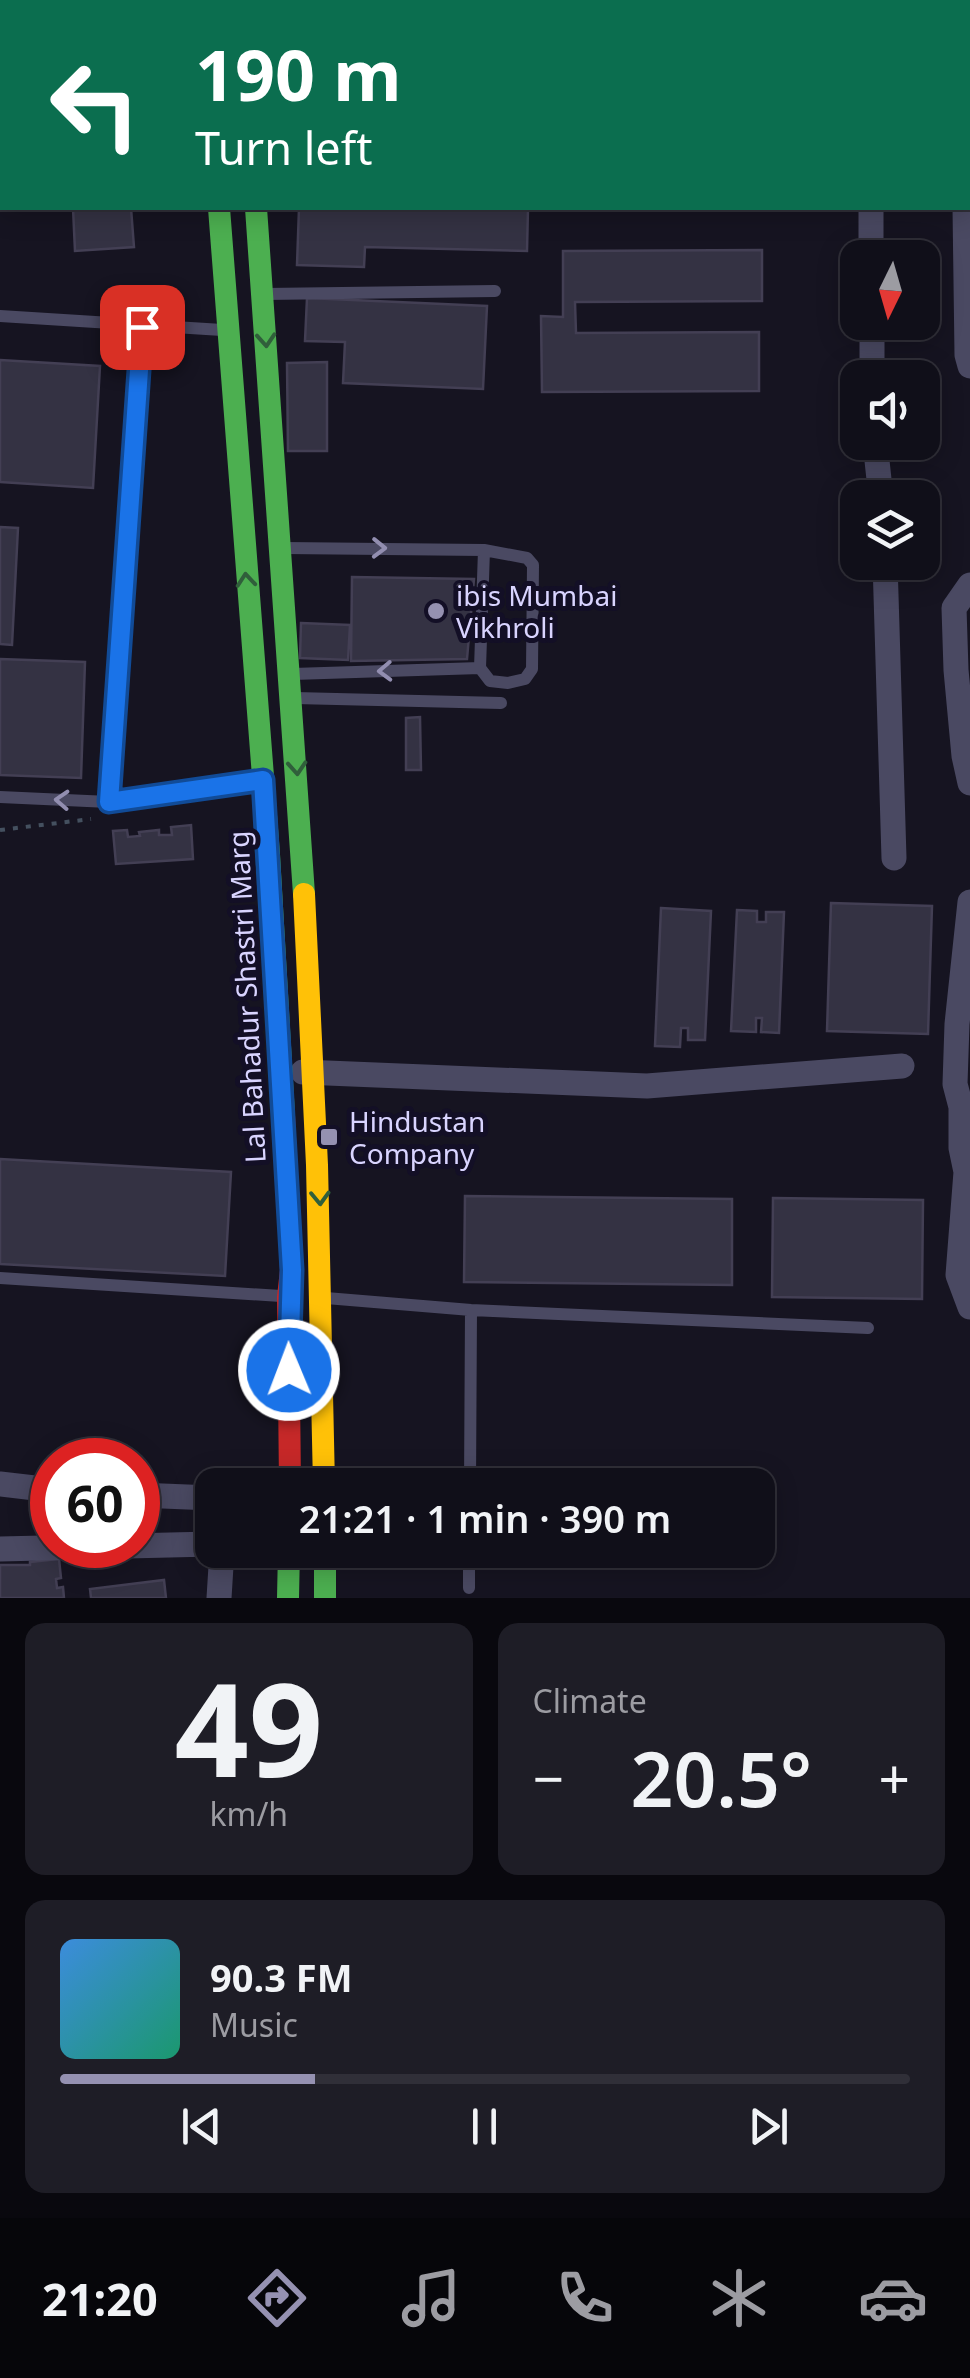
<!DOCTYPE html>
<html lang="en">
<head>
<meta charset="utf-8">
<style>
  body { margin:0; font-family:"Noto Sans",sans-serif; background:#1e1d26; color:#f1f3f6; height:100vh; display:flex; flex-direction:column; font-size:38px; white-space:nowrap }
  * { box-sizing:border-box; margin:0 }
  p { font-size:32px; color:#9c9ca2 }
  .icon { flex:none; width:55px; height:55px; fill:none; stroke:currentColor; stroke-width:2; stroke-linecap:round; stroke-linejoin:round }
  .map { position:relative; height:1598px; overflow:hidden }
  .side { display:flex; flex-direction:column; gap:25px; padding:25px; background:#09080e; flex:1 }
  .side>* { flex:none }
  .banner { position:absolute; left:0px; top:0px; width:970px; height:210px; box-shadow:0 5px 25px #0003,0 0 0 2px #302f38; background:#0b6e4f; color:#fff; overflow:hidden }
  .needle { width:65px; rotate:185deg }
  .controls { position:absolute; left:840px; top:240px; display:grid; gap:20px }
  .controls a { display:grid; place-items:center; width:100px; height:100px; border-radius:20px; background:#100f19; box-shadow:0 5px 25px #0003,0 0 0 2px #302f38; font-size:50px }
  .speed { position:absolute; left:30px; top:1438px; display:flex; gap:20px; font-size:50px; font-weight:700; text-align:center }
  .speed>* { display:grid; place-content:center; width:130px; height:130px; border-radius:50%; background:#100f19; box-shadow:0 5px 25px #0003,0 0 0 2px #302f38; line-height:1 }
  .speed .limit { border:15px solid #d22; background:#fff; color:#111 }
  .pin { position:absolute; display:grid; place-items:center; width:85px; height:85px; color:#fff; margin:-42px; border-radius:20px; box-shadow:0 5px 15px #0006 }
  .me { position:absolute; width:110px; margin:-55px; rotate:359deg; stroke-linejoin:round; filter:drop-shadow(0 0 8px #0008) }
  .turn { display:flex; align-items:center; gap:35px; height:210px; padding:0 30px; font-size:45px }
  .turn .icon { width:130px; height:130px; stroke-width:2.5 }
  .turn b { display:block; font-size:70px; line-height:85px }
  .big { font-size:75px; font-weight:600; line-height:1.1 }
  .side .tile { flex:1; display:flex; flex-direction:column; justify-content:center; gap:15px; min-width:0; padding:0 35px; border-radius:20px; background:#1e1d26 }
  .side .dial { align-items:center; gap:0 }
  .dial b { font-size:130px; line-height:1 }
  .song { display:flex; align-items:center; gap:30px }
  .cover { width:120px; height:120px; border-radius:15px; background:linear-gradient(135deg,hsl(210 70% 55%),hsl(160 70% 35%)) }
  .played { height:10px; border-radius:5px; background:linear-gradient(90deg,#9591b1 30%,#302f38 30%) }
  .keys { display:flex; justify-content:space-around; direction:ltr }
  .heat { display:flex; justify-content:space-between; align-items:center; font-size:55px; direction:ltr }
  .side .tiles { flex:1; display:grid; gap:25px; grid-template-columns:1fr 1fr }
  .tile:last-child { grid-column:span 2 }
  .trip { position:absolute; left:195px; top:1468px; width:580px; height:100px; border-radius:20px; background:#100f19; box-shadow:0 5px 25px #0003,0 0 0 2px #302f38; font-weight:600; line-height:100px; text-align:center }
  .menu { display:flex; height:160px; justify-content:space-around; align-items:center; background:#06060a; color:#9c9ca2 }
  .menu .icon { width:70px; height:70px }
  .menu .active { color:#9591b1 }
  .menu b { font-size:45px; color:#f1f3f6 }
  .map>svg:first-child { display:block }
  .building { fill:#343243; stroke:#433f54; stroke-width:2.5 }
  .lines { fill:none; stroke-linecap:round; stroke-linejoin:round }
  .path { stroke:#44505f; stroke-width:4; stroke-dasharray:5 8; stroke-linecap:butt }
  .lane { stroke:#4a4962; stroke-width:12 }
  .street { stroke:#4a4962; stroke-width:25 }
  .fast { stroke:#4caf50; stroke-width:22 }
  .slow { stroke:#ffc107; stroke-width:22 }
  .jam { stroke:#c62828; stroke-width:22 }
  .oneway { stroke:#305f3b }
  .oneway2 { stroke:#928eb0 }
  .route-casing { stroke:#114b97; stroke-width:25 }
  .route { stroke:#1a73e8; stroke-width:18 }
  .poi-dot { fill:#9591b1; stroke:#130f26; stroke-width:4 }
  .labels { text-anchor:middle; dominant-baseline:central; stroke-width:10; stroke-linejoin:round; paint-order:stroke }
  .poi-label { font-size:28px; fill:#d9d4ff; stroke:#130f26; text-anchor:start }
  .street-label { font-size:28px; fill:#d9d4ff; stroke:#130f26 }
</style>
</head>
<body>
<div class="map">
<svg width="970" height="1598" viewBox="0 0 970 1598">
  <rect width="100%" height="100%" fill="#161421"/>
  <path class="building" d="M 318,0 L 521,0 L 318,2 Z
    M 73,208 L 131,208 L 134,247 L 75,251 Z
    M 299,208 L 528,208 L 527,251 L 365,247 L 364,267 L 297,265 Z
    M 762,250 L 762,301 L 575,302 L 576,333 L 759,332 L 759,391 L 542,392 L 541,316 L 563,317 L 563,251 Z
    M 307,298 L 487,306 L 483,389 L 343,383 L 345,342 L 305,341 Z
    M 0,360 L 100,366 L 93,488 L 0,482 Z
    M 327,362 L 327,451 L 288,451 L 287,363 Z
    M 0,527 L 18,528 L 12,645 L 0,644 Z
    M 352,577 L 474,579 L 467,659 L 351,661 Z
    M 301,623 L 350,625 L 348,660 L 300,658 Z
    M 0,659 L 85,662 L 81,778 L 0,775 Z
    M 420,717 L 421,770 L 406,770 L 406,718 Z
    M 191,825 L 193,859 L 116,864 L 113,831 L 127,830 L 128,837 L 140,836 L 139,832 L 159,830 L 159,835 L 172,835 L 171,827 Z
    M 831,903 L 932,906 L 928,1034 L 827,1031 Z
    M 661,908 L 711,911 L 705,1040 L 688,1040 L 688,1028 L 681,1028 L 680,1047 L 655,1046 Z
    M 737,910 L 757,911 L 757,922 L 766,922 L 766,912 L 784,912 L 779,1033 L 761,1032 L 762,1018 L 756,1018 L 756,1032 L 731,1031 Z
    M 0,1159 L 231,1172 L 225,1276 L 0,1264 Z
    M 465,1196 L 732,1199 L 732,1285 L 464,1282 Z
    M 773,1198 L 923,1200 L 922,1299 L 772,1297 Z
    M 59,1559 L 61,1578 L 56,1579 L 57,1588 L 63,1587 L 64,1598 L 0,1598 L 0,1565 L 30,1565 L 30,1562 Z
    M 164,1580 L 166,1598 L 91,1598 L 90,1589 Z"/>
  <g class="lines">
    <path class="path" d="M 0,830 L 91,819"/>
    <path class="lane" d="M 265,294 L 495,291
      M 0,316 L 222,330
      M 284,548 L 484,550 L 527,558 L 533,565 L 532,669 L 525,679 L 508,683 L 490,681 L 480,668 L 484,550
      M 293,674 L 480,668
      M 295,698 L 501,703
      M 0,797 L 109,802 L 255,781
      M 109,802 L 142,327
      M 0,1278 L 281,1296
      M 326,1298 L 471,1310 L 868,1328
      M 470,1485 L 471,1310
      M 469,1588 L 469,1550"/>
    <path class="street" d="M 870,0 L 870,2
      M 898,0 L 902,2
      M 705,2 L 705,0
      M 968,65 L 970,68
      M 968,170 L 970,146
      M 871,208 L 871,258
      M 965,208 L 967,355 L 970,366
      M 872,322 L 872,378
      M 875,442 L 881,498
      M 885,562 L 894,858
      M 970,585 L 954,608 L 956,670 L 964,756 L 970,783
      M 970,902 L 957,1024 L 955,1084 L 961,1107 L 961,1148 L 966,1172 L 958,1275 L 970,1307
      M 303,1072 L 647,1086 L 902,1066
      M 0,1484 L 52,1490
      M 138,1495 L 212,1498
      M 0,1549 L 212,1544
      M 219,1598 L 222,1550"/>
    <path class="fast" d="M 201,0 L 201,2
      M 219,208 L 269,854 L 284,1115
      M 256,208 L 304,894
      M 325,1550 L 325,1598
      M 288,1598 L 289,1550"/>
    <path class="slow" d="M 304,894 L 317,1165 L 324,1485"/>
    <path class="jam" d="M 249,0 L 253,2
      M 284,1115 L 291,1270 L 288,1297 L 290,1485"/>
  </g>
  <defs><path id="oneway-chevron" d="M-2-3.5L2.5 0L-2 3.5" fill="none" stroke-width="1.6" stroke-linecap="round" stroke-linejoin="round" transform="scale(2.5)"/></defs>
  <g class="oneway">
    <use href="#oneway-chevron" transform="translate(266 340) rotate(86)"/>
    <use href="#oneway-chevron" transform="translate(246 580) rotate(-95)"/>
    <use href="#oneway-chevron" transform="translate(297 768) rotate(86)"/>
    <use href="#oneway-chevron" transform="translate(320 1198) rotate(88)"/>
  </g>
  <g class="oneway2">
    <use href="#oneway-chevron" transform="translate(379 548) rotate(1)"/>
    <use href="#oneway-chevron" transform="translate(385 671) rotate(178)"/>
    <use href="#oneway-chevron" transform="translate(62 800) rotate(-177)"/>
  </g>
  <g class="lines">
    <defs>
      <path id="route" d="M 142,327 L 109,802 L 263,780 L 292,1270 L 289,1370"/>
    </defs>
    <use href="#route" class="route-casing"/>
    <use href="#route" class="route"/>
  </g>
  <g class="poi-dot">
    <circle cx="436" cy="611" r="10"/>
    <rect x="319" y="1127" width="20" height="20" rx="5"/>
  </g>
  <g class="labels">
    <g class="poi-label">
      <text x="456" y="595">ibis Mumbai<tspan x="456" dy="32">Vikhroli</tspan></text>
      <text x="349" y="1121">Hindustan<tspan x="349" dy="32">Company</tspan></text>
    </g>
    <g class="street-label">
      <text transform="translate(246 997) rotate(-93)">Lal Bahadur Shastri Marg</text>
    </g>
  </g>
</svg>
<div class="controls">
<a><svg class="needle" viewBox="-14 -14 28 28"><path d="M0-13l5 13h-10z" fill="#e53935"/><path d="M0 13l5-13h-10z" fill="#9c9ca2"/></svg></a>
<a><svg class="icon" aria-label="sound" viewBox="0 0 24 24"><path d="M4 9h4l5-4v14l-5-4H4zM17 9q2 3 0 6"/></svg></a>
<a><svg class="icon" aria-label="layers" viewBox="0 0 24 24"><path d="M12 4l9 5-9 5-9-5zM3 14l9 5 9-5"/></svg></a>
</div>
<div class="speed"><div class="limit">60</div></div>
<div class="pin" style="left:142px;top:327px;background:#d93025"><svg class="icon" aria-label="arrive" viewBox="0 0 24 24"><path d="M6 21V4h12l-3 4 3 4H6"/></svg></div>
<svg class="me" style="left:289px;top:1370px" viewBox="-20 -20 40 40"><circle r="17" fill="#1a73e8" stroke="#fff" stroke-width="3"/><path d="M0-11L8 9 0 5-8 9z" fill="#fff"/></svg>
<div class="trip">21:21 · 1 min · 390 m</div>
<div class="banner">
<div class="turn"><svg class="icon" aria-label="left" viewBox="0 0 24 24"><path d="M17 20v-9H6M10 6l-5 5 5 5"/></svg><div><b>190 m</b>Turn left</div></div>
</div>
</div>
<section class="side">
<div class="tiles">
<div class="tile dial"><b>49</b><p>km/h</p></div>
<div class="tile"><p>Climate</p>
<div class="heat"><a>−</a><b class="big">20.5°</b><a>+</a></div>
</div>
<div class="tile">
<div class="song"><i class="cover"></i><div><b>90.3 FM</b><p>Music</p></div></div>
<div class="played"></div>
<div class="keys"><svg class="icon" aria-label="previous" viewBox="0 0 24 24"><path d="M18 5L8 12l10 7zM5 5v14"/></svg><svg class="icon" aria-label="pause" viewBox="0 0 24 24"><path d="M8 5v14M16 5v14"/></svg><svg class="icon" aria-label="next" viewBox="0 0 24 24"><path d="M6 5l10 7-10 7zM19 5v14"/></svg></div>
</div>
</div>
</section>
<nav class="menu">
<b>21:20</b>
<svg class="icon active" aria-label="directions" viewBox="0 0 24 24"><path d="M12 3l9 9-9 9-9-9zM9 14v-3h6M13 9l2 2-2 2"/></svg>
<svg class="icon" aria-label="music" viewBox="0 0 24 24"><path d="M9 18V5l10-2v13"/><circle cx="6" cy="18" r="3"/><circle cx="16" cy="16" r="3"/></svg>
<svg class="icon" aria-label="phone" viewBox="0 0 24 24"><path d="M5 4h4l2 5-3 2q2 4 5 5l2-3 5 2v4C11 20 4 13 5 4z"/></svg>
<svg class="icon" aria-label="climate" viewBox="0 0 24 24"><path d="M12 3v18M4 7l16 10M4 17L20 7"/></svg>
<svg class="icon" aria-label="car" viewBox="0 0 24 24"><path d="M5 17H2v-5l4-1 3-4h7l3 4 3 1v5h-3M9 17h6M6 11h13"/><circle cx="7" cy="17" r="2"/><circle cx="17" cy="17" r="2"/></svg>
</nav>
</body>
</html>
